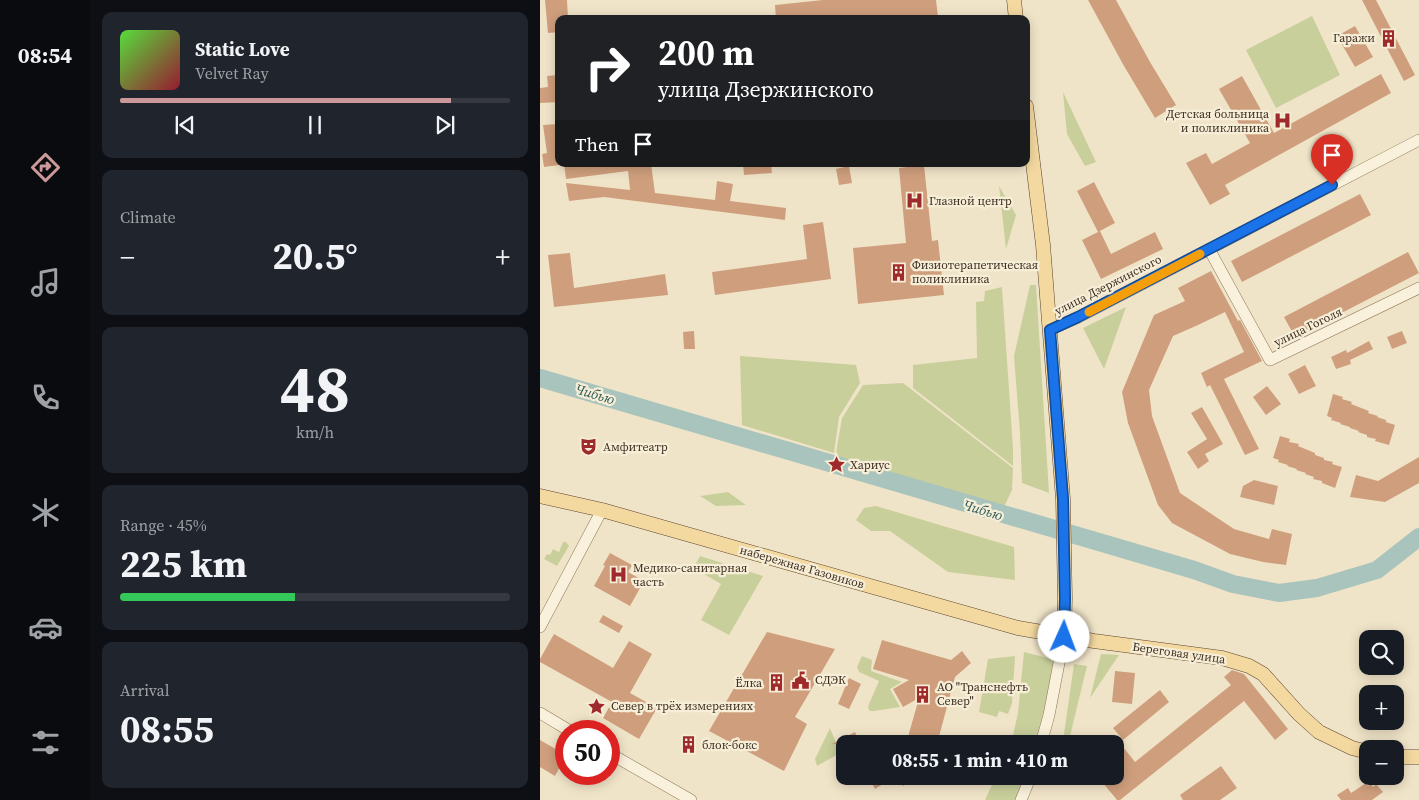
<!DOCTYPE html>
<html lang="en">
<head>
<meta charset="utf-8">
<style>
  body { margin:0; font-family:"Source Serif 4",serif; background:#20242c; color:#f1f3f6; height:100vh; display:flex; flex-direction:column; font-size:19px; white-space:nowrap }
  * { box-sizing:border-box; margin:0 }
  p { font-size:16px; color:#9ea1a6 }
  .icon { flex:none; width:28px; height:28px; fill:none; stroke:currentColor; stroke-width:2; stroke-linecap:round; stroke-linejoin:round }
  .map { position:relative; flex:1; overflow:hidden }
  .details { display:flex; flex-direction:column; gap:12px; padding:12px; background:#0d0f14; width:450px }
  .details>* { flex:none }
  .top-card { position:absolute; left:15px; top:15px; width:475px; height:152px; border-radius:10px; box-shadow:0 2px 12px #0003; background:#202124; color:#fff; overflow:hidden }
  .fabs { position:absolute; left:819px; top:630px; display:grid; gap:10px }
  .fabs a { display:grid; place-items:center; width:45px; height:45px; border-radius:10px; background:#171b24; box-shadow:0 2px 12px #0003; font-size:25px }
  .speed { position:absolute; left:15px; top:720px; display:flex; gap:10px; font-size:25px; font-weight:700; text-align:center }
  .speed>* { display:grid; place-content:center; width:65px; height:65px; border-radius:50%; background:#171b24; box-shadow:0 2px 12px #0003; line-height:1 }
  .speed .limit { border:8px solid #d22; background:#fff; color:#111 }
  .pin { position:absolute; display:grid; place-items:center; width:42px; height:42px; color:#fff; margin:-51px -21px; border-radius:50% 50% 50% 0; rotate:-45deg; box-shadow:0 0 5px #0007 }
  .pin .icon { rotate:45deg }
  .me { position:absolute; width:55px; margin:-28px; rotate:2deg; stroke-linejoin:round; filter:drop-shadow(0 0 4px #0008) }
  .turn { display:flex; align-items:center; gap:18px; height:105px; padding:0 20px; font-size:22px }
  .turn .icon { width:65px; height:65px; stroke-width:2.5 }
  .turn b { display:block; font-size:35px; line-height:42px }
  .then { display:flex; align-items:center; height:48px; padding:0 20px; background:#0003; gap:10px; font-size:19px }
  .big { font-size:38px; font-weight:700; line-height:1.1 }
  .details .card { flex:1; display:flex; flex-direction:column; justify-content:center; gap:8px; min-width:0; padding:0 18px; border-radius:10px; background:#20242c }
  .details .dial { align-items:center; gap:0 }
  .dial b { font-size:65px; line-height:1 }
  .song { display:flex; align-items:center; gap:15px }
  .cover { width:60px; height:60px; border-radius:8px; background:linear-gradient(135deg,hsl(110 70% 55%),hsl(350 70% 35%)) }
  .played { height:5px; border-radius:2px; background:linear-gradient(90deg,#cc999b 85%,#363941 85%) }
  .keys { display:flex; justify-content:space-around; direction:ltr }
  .heat { display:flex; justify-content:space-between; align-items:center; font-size:28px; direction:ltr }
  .charge { height:8px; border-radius:4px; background:linear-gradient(90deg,#34c759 45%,#363941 0) }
  .trip { position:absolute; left:296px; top:735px; width:288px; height:50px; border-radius:10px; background:#171b24; box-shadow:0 2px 12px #0003; font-weight:700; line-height:50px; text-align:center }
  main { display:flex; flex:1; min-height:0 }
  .dock { display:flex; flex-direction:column; width:90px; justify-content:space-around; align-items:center; background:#090b0e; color:#9ea1a6 }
  .dock .icon { width:35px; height:35px }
  .dock .current { color:#cc999b }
  .dock b { font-size:22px; color:#f1f3f6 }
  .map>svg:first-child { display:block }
  .green { fill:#c9cf9b }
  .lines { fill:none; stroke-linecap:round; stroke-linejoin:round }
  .river { stroke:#a9c4bc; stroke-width:18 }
  .building { fill:#cf9f7d }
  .minor-casing { stroke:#8d765c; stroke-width:12 }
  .major-casing { stroke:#5b4430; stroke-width:15 }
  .minor { stroke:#faf1dc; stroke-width:11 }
  .major { stroke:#f3d9a0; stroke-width:14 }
  .route-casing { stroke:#114b97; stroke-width:12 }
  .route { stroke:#1a73e8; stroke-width:9 }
  .slow { stroke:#f59e0b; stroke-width:9 }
  .labels { text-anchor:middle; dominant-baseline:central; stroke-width:4.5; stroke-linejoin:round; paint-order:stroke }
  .poi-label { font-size:12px; fill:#3d2e20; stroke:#f7eed8; text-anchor:start }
  .street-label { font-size:12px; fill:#3d2e20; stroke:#f7eed8 }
  .water-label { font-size:14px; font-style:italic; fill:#2f5d5a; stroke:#f7eed8 }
</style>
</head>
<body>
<main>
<nav class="dock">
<b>08:54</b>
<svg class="icon current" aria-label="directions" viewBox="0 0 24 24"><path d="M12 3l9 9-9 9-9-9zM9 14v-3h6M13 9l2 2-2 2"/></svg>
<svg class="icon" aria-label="music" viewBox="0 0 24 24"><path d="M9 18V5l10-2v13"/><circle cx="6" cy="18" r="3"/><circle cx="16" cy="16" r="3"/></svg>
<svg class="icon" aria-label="phone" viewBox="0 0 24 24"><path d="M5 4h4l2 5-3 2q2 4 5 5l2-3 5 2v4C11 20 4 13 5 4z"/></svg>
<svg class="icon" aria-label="climate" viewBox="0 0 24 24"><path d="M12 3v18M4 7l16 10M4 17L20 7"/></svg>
<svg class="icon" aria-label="car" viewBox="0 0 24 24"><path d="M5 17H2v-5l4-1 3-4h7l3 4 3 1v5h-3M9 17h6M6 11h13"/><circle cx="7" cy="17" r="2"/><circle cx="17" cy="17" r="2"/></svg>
<svg class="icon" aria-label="filters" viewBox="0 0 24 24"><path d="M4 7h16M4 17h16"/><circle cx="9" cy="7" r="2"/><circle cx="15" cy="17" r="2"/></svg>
</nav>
<section class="details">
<div class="card">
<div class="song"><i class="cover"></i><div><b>Static Love</b><p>Velvet Ray</p></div></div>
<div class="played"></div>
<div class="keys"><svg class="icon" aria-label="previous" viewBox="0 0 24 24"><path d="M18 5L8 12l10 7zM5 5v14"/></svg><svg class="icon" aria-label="pause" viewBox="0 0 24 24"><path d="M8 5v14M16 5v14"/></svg><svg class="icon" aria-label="next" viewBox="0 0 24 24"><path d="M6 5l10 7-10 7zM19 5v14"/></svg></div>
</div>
<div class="card"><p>Climate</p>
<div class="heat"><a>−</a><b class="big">20.5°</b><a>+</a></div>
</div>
<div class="card dial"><b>48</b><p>km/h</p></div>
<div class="card"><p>Range · 45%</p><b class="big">225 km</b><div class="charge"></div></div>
<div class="card"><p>Arrival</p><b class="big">08:55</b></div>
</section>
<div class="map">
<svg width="879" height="800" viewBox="0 0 879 800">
  <rect width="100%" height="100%" fill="#f0e4c8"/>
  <path class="green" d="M 772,16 L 800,75 L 736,108 L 706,50 Z
    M 523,92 L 556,162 L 545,166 L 527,134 Z
    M 459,186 L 476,215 L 466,249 Z
    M 490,285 L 496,285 L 509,493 L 482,483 L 480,433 L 474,356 Z
    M 462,287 L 473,448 L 473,466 L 373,388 L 373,365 L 437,358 L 436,302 L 444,301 L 445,291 Z
    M 586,307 L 564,369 L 543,328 Z
    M 200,356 L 316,365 L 320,383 L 299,417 L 294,453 L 202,425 Z
    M 363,383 L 473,468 L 472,490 L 463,509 L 295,459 L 302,418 L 323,385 Z
    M 188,492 L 206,505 L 176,506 L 160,496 Z
    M 336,506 L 474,547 L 475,580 L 408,572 L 350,531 L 331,531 L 316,520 L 324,508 Z
    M 23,542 L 26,542 L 29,546 L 17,566 L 4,559 L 7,554 L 10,555 L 13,549 L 19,552 Z
    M 160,556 L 223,576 L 189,635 L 161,620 L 181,584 L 157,570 L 155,565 Z
    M 484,652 L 515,660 L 506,709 L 496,744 L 471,744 L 478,713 Z
    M 561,654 L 579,655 L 550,698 Z
    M 322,656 L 332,660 L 331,671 L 362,682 L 350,689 L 360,707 L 334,711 L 330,711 L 328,708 L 329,704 L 339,681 L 319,672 L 317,667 Z
    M 475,656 L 472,703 L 468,714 L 459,711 L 457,717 L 439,712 L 448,659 Z
    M 534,664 L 547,666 L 530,736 L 528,744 L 524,744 L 523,741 Z
    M 290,728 L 300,753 L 277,766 L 275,759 Z
    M 456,776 L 485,776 L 476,800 L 445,800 Z"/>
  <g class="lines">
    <path class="river" d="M 0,378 L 654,570 L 693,584 L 739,593 L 777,588 L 837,570 L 879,537"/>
  </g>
  <path class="building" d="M 5,0 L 27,0 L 28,19 L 19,19 L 19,32 L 8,33 Z
    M 283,0 L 396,0 L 398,17 L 378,19 L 236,19 L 235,5 Z
    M 548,0 L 576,0 L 610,62 L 636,105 L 615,118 L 584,66 Z
    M 822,0 L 836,0 L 875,75 L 864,81 Z
    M 815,26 L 833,57 L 815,67 L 797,36 Z
    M 841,74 L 851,93 L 685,185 L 690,194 L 670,205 L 646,163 L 666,153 L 672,164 L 710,143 L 679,89 L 702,76 L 734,133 Z
    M 19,75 L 19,102 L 0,103 L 0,88 L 8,87 L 7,76 Z
    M 19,124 L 19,165 L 4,167 L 2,154 L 7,153 L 3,125 Z
    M 24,164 L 111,164 L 115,193 L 175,200 L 177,181 L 193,184 L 190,201 L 246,208 L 245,220 L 64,197 L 29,201 L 26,183 L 90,190 L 88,171 L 26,179 Z
    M 203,164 L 231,164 L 232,173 L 204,175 Z
    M 384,165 L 392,241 L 398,240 L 404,295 L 318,304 L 313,248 L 366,243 L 359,168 Z
    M 309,166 L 312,183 L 299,185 L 296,169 Z
    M 554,182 L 575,223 L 558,232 L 537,191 Z
    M 820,194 L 831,215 L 702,282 L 691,261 Z
    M 283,222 L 291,279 L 175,295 L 172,272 L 267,259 L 263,225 Z
    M 560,231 L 571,254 L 615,232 L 623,249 L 561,279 L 542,240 Z
    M 868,252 L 879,273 L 755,337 L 744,317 Z
    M 30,253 L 34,288 L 125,274 L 128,295 L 14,307 L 8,255 Z
    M 671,271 L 698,321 L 700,320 L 722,361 L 684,379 L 719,449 L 705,455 L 670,385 L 667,387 L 661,373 L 704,352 L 685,312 L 658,325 L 633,336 L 609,390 L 612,416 L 640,493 L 694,529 L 729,539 L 732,529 L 752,534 L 746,565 L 723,562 L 690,554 L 632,523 L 618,505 L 588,423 L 582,392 L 614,315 L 645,301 L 638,288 Z
    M 154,331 L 155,349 L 144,349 L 143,332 Z
    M 862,331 L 867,343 L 852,349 L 847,337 Z
    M 829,341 L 833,349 L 810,360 L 811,364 L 796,369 L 791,357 L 806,350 L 807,353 Z
    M 765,365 L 776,386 L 759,394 L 748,374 Z
    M 727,386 L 741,404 L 726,415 L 713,397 Z
    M 793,394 L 803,397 L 802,399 L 812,402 L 811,404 L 829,411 L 828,413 L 838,416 L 837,417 L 846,420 L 846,422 L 855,425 L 849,445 L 835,441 L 836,439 L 827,437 L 827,435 L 818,432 L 819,431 L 810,428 L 810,427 L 800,424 L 801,423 L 791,420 L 792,418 L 787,416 Z
    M 662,407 L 683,444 L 665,454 L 669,461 L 658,469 L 647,452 L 667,439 L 651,413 Z
    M 740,436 L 750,439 L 749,442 L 759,444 L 758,446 L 775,453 L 775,455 L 784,458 L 784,460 L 793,462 L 792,464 L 802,467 L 795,488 L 782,483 L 782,481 L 773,479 L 774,477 L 765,474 L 766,473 L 756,470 L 757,469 L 747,466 L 748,465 L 738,462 L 739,460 L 733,458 Z
    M 879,457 L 879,483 L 845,502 L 810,497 L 816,475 L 838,481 Z
    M 714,480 L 738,486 L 734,505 L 700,497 L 703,486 Z
    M 70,553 L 92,565 L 88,572 L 104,581 L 90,606 L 54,586 L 65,566 L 63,565 Z
    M 63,615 L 83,626 L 79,633 L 59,622 Z
    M 227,632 L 295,649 L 255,717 L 267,724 L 244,771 L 169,731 Z
    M 14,634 L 73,668 L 89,641 L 112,654 L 90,693 L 117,708 L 99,739 L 63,718 L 72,702 L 0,662 L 0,659 Z
    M 342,640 L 411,660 L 422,651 L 431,663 L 415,677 L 397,744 L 366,744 L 379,698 L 363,707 L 353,689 L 369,680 L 333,669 Z
    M 692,670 L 704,674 L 748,729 L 735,740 L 704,701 L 580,800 L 577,800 L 563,783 L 560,785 L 553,776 L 575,776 L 575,737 L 595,762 L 691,685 L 684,677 Z
    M 575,671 L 595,673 L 592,704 L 572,702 Z
    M 309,678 L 321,684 L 309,709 L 298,704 Z
    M 620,690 L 629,702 L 583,740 L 573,728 Z
    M 315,732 L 321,744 L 292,744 Z
    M 0,740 L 26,755 L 15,776 L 0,767 Z
    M 681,766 L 697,788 L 680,800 L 643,800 L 640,795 Z
    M 328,776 L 368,776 L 364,786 L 351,779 L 335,789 Z
    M 826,783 L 828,786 L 831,783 L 833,787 L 836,784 L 843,792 L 832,800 L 801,800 L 797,795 L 808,788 L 811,793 Z"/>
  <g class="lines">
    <defs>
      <path id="minor" d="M 669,249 L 730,360 L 879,288
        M 509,330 L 539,317 L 879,140
        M 0,627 L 62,510
        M 0,713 L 30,731
        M 501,744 L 509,715 L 524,637
        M 69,753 L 151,800
        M 481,800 L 491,776"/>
      <path id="major" d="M 474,0 L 476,19
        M 486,106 L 503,245 L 523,499 L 525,598 L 524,637
        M 0,496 L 62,510 L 478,628 L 554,641 L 682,658 L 709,666 L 723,674 L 759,714 L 779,732 L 812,748 L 828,752
        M 855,757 L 879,757"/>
    </defs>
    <use href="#minor" class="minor-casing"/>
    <use href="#major" class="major-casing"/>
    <use href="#minor" class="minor"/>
    <use href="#major" class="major"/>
  </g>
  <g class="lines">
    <defs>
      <path id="route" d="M 524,637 L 525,598 L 523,499 L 510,330 L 538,317 L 792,185"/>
    </defs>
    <use href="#route" class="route-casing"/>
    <use href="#route" class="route"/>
    <path class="slow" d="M 549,312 L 660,254"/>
  </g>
  <defs>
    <symbol id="building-bare" viewBox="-9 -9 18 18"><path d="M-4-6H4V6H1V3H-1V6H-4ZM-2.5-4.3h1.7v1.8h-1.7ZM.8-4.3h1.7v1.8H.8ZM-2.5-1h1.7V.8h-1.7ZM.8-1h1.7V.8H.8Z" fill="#9e2a2b" stroke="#f7eed8" stroke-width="2.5" paint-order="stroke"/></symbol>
    <symbol id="hospital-bare" viewBox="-9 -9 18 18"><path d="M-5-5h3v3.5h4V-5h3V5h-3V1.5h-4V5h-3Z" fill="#9e2a2b" stroke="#f7eed8" stroke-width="2.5" paint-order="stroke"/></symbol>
    <symbol id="theatre-bare" viewBox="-9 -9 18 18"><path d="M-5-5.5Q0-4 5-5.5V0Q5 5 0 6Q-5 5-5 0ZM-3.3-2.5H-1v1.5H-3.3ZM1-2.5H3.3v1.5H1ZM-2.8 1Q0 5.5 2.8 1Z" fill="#9e2a2b" stroke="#f7eed8" stroke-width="2.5" paint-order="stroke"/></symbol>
    <symbol id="sight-bare" viewBox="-9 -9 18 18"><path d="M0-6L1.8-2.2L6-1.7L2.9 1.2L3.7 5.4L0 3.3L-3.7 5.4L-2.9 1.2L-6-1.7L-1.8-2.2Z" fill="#9e2a2b" stroke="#f7eed8" stroke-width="2.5" paint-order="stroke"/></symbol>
    <symbol id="civic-bare" viewBox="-9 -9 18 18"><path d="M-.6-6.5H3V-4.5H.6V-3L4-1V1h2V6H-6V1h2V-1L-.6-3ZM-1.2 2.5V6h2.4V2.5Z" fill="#9e2a2b" stroke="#f7eed8" stroke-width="2.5" paint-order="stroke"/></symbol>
  </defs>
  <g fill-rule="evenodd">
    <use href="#building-bare" x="836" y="26" width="25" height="25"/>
    <use href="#hospital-bare" x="730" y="108" width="25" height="25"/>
    <use href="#hospital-bare" x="362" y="188" width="25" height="25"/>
    <use href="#building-bare" x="346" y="260" width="25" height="25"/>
    <use href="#theatre-bare" x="36" y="434" width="25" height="25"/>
    <use href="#sight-bare" x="284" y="452" width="25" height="25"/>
    <use href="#hospital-bare" x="66" y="562" width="25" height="25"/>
    <use href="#civic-bare" x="248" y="668" width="25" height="25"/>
    <use href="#building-bare" x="224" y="670" width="25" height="25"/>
    <use href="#building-bare" x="370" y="682" width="25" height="25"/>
    <use href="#sight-bare" x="44" y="694" width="25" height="25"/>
    <use href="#building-bare" x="136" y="732" width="25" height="25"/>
  </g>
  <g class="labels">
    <g class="poi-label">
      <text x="835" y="38" text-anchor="end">Гаражи</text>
      <text x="729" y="114" text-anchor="end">Детская больница<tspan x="729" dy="14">и поликлиника</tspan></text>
      <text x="389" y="201">Глазной центр</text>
      <text x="372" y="265">Физиотерапетическая<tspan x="372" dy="14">поликлиника</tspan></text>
      <text x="63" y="447">Амфитеатр</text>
      <text x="310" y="465">Хариус</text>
      <text x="93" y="568">Медико-санитарная<tspan x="93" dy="14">часть</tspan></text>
      <text x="275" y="680">СДЭК</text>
      <text x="222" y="683" text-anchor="end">Ёлка</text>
      <text x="397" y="687">АО "Транснефть<tspan x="397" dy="14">Север"</tspan></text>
      <text x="71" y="706">Север в трёх измерениях</text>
      <text x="162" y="745">блок-бокс</text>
    </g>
    <g class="street-label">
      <text transform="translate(568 285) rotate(-27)">улица Дзержинского</text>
      <text transform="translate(768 327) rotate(-26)">улица Гоголя</text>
      <text transform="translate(262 567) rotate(16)">набережная Газовиков</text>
      <text transform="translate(639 653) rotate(8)">Береговая улица</text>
    </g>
    <g class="water-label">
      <text transform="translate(55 394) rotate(17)">Чибью</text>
      <text transform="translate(443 510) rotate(17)">Чибью</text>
    </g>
  </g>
</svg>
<div class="fabs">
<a><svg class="icon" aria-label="search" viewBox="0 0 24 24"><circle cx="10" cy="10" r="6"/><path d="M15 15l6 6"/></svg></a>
<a>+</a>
<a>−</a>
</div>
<div class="speed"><div class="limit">50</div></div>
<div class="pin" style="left:792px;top:185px;background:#d93025"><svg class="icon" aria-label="arrive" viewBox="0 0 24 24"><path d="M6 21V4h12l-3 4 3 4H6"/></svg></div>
<svg class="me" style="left:524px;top:637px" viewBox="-20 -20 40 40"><circle r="19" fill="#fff"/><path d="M0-13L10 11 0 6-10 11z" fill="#1a73e8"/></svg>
<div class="trip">08:55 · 1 min · 410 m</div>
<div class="top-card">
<div class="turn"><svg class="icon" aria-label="right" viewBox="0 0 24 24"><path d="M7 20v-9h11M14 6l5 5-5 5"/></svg><div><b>200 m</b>улица Дзержинского</div></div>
<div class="then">Then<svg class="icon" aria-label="arrive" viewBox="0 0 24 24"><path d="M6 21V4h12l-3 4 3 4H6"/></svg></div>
</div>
</div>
</main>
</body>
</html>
